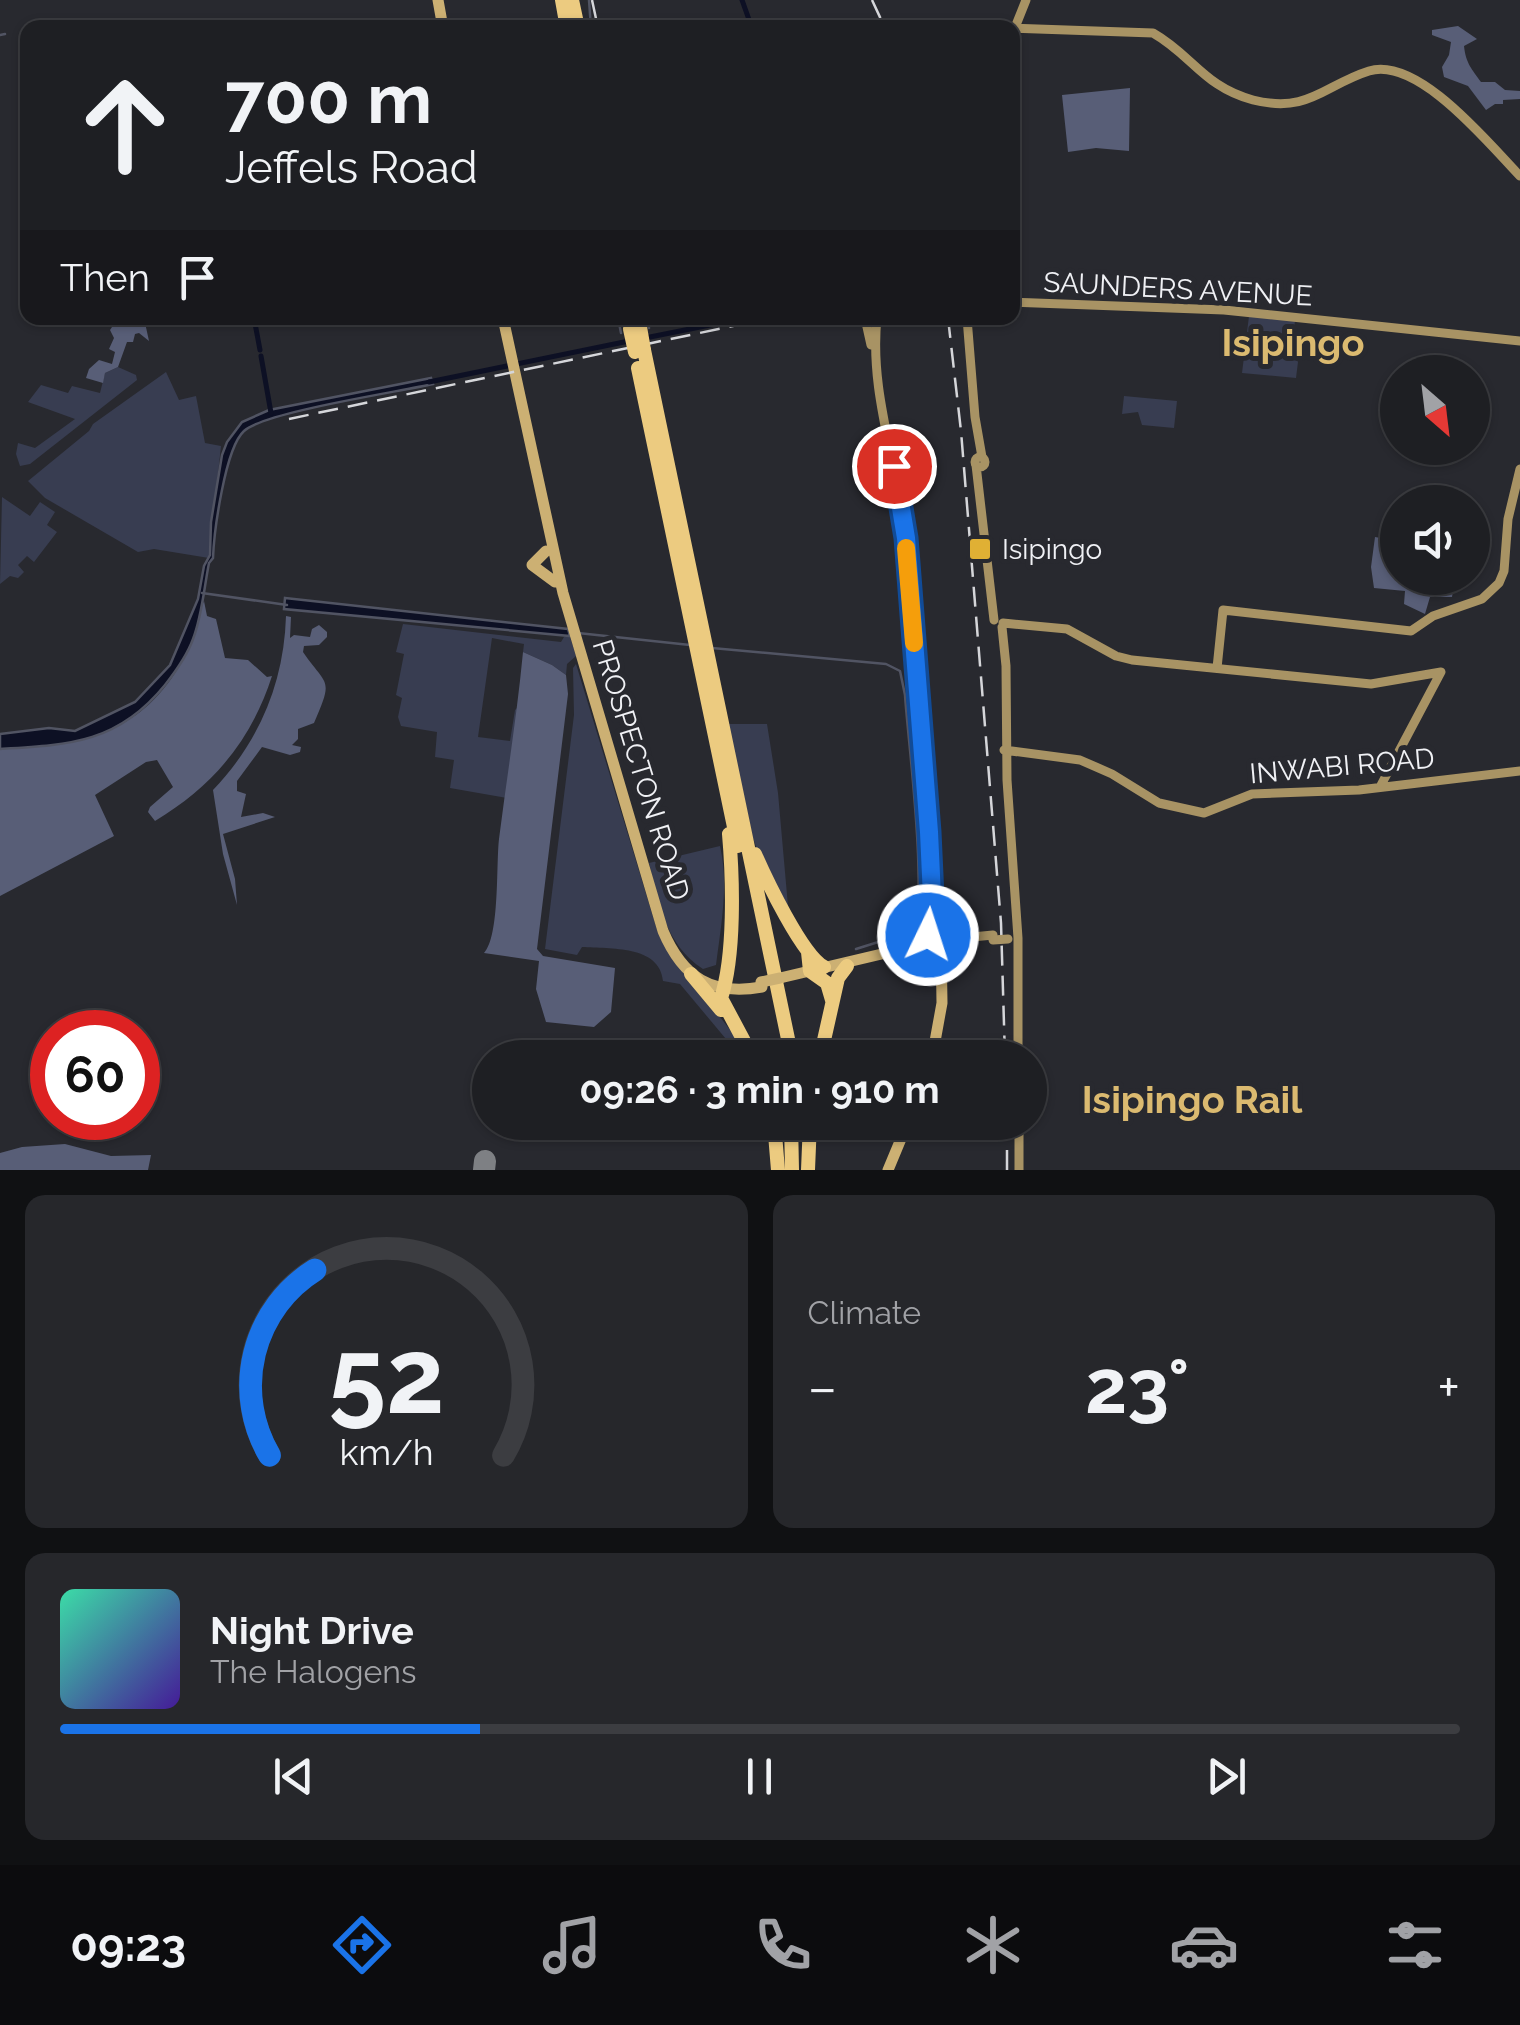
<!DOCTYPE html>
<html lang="en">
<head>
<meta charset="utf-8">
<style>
  body { margin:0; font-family:Raleway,sans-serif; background:#26272b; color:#f1f3f6; height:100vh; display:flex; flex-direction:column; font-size:38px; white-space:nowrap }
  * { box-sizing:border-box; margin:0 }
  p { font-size:32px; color:#a1a2a6 }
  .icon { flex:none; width:55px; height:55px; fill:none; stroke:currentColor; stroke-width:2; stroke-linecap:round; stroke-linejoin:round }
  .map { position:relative; height:1170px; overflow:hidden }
  .side { display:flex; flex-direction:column; gap:25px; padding:25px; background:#101113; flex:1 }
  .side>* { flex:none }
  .hud { position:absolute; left:20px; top:20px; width:1000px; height:305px; border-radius:20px; box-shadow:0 2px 8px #0004,0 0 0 2px #3c3d41; background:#1e1f23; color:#f1f3f6; overflow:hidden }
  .needle { width:65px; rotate:152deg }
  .buttons { position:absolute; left:1380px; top:355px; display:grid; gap:20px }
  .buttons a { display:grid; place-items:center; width:110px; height:110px; border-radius:50%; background:#1e1f23; box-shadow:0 2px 8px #0004,0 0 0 2px #3c3d41; font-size:50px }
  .speed { position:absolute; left:30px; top:1010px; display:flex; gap:20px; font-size:50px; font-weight:700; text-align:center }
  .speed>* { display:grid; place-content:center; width:130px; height:130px; border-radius:50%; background:#1e1f23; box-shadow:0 2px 8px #0004,0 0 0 2px #3c3d41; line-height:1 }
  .speed .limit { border:15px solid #d22; background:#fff; color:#111 }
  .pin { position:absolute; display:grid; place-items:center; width:85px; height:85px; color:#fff; margin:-42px; border:5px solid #fff; border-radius:50%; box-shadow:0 2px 10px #0007 }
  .me { position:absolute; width:110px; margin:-55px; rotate:4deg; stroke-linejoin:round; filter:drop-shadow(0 0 8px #0008) }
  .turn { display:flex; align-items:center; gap:35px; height:210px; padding:0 40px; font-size:45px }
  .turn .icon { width:130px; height:130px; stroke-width:2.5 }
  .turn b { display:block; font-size:70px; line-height:85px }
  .then { display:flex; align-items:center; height:95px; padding:0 40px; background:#0003; gap:20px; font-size:38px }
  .big { font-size:75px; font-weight:700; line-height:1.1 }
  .side .tile { flex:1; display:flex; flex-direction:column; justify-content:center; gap:15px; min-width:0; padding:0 35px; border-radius:20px; background:#26272b }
  .side .dial { align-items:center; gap:0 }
  .dial svg { height:260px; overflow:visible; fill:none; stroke:#3c3d41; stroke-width:7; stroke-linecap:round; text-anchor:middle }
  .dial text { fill:#f1f3f6; stroke:none }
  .song { display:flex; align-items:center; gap:30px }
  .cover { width:120px; height:120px; border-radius:15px; background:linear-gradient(135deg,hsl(160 70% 55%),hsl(260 70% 35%)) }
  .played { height:10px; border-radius:5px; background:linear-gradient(90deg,#1a73e8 30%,#3c3d41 30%) }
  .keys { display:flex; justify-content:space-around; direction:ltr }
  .heat { display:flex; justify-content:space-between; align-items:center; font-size:55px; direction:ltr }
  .side .tiles { flex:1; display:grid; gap:25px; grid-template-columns:1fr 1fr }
  .tile:last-child { grid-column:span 2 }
  .trip { position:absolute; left:472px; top:1040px; width:575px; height:100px; border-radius:50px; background:#1e1f23; box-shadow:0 2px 8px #0004,0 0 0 2px #3c3d41; font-weight:700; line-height:100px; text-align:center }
  .dock { display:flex; height:160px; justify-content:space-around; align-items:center; background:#0c0c0e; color:#a1a2a6 }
  .dock .icon { width:70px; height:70px }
  .dock .active { color:#1a73e8 }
  .dock b { font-size:45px; color:#f1f3f6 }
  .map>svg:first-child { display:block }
  .green { fill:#383d51 }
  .forest { fill:#585e77 }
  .water { fill:#0d1024; stroke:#515463; stroke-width:2.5 }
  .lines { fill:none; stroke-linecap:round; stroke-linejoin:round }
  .stream { stroke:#515463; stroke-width:2.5 }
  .canal { stroke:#0d1024; stroke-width:5 }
  .runway { stroke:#7e8084; stroke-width:22 }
  .secondary { stroke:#a89364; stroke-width:9 }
  .primary { stroke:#ccb073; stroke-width:11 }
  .highway { stroke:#eccb80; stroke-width:14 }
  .rail { stroke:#d5d6da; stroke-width:2.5; stroke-dasharray:20 10; stroke-linecap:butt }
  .secondary-bridge { stroke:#a89364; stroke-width:9 }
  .primary-bridge { stroke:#ccb073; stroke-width:11 }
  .highway-bridge { stroke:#eccb80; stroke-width:14 }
  .route-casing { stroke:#114b97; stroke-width:25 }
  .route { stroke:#1a73e8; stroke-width:18 }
  .slow { stroke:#f59e0b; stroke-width:18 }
  .poi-dot { fill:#e0b034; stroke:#28292f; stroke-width:4 }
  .labels { text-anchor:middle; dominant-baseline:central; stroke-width:10; stroke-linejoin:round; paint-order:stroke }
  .street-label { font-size:28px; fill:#f0f1f5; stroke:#28292f }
  .poi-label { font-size:28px; fill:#f0f1f5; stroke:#28292f; text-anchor:start }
  .district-label { font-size:38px; font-weight:bold; fill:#dbba70; stroke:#28292f }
</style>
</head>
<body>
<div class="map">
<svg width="1520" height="1170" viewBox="0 0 1520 1170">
  <rect width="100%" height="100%" fill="#28292f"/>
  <path class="green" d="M 1249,316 L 1295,320 L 1292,352 L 1298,362 L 1296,378 L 1242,373 Z
    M 118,367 L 136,375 L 137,380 L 30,464 L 20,466 L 16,454 L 18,443 L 35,448 L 75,419 L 28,402 L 41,385 L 68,393 L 72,386 L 100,393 L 105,373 Z
    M 166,372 L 179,400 L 196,396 L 205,443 L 221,446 L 209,558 L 154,549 L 138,552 L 45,498 L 28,481 L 89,431 L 93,424 Z
    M 1124,396 L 1177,401 L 1174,428 L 1142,425 L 1138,412 L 1122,414 Z
    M 2,497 L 30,516 L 40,502 L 55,512 L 47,525 L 57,532 L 34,562 L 27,556 L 18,565 L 24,572 L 18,578 L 10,576 L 0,584 Z
    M 403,624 L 561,642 L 564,637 L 570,636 L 576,656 L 567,664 L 566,675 L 552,665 L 523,652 L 524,644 L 492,638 L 478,737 L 510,741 L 515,710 L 518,707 L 507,798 L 450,788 L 454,760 L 435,757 L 437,732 L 401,726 L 398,717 L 402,698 L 396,695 L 404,654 L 396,652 Z
    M 576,664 L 658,933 C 683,977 721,1013 749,1057 L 741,1057 L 680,984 L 663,981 C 660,945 610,949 582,947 L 577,955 L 545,949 L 574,715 L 573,668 Z
    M 728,724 L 767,724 L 778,793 L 788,906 L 761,861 L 753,838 Z
    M 720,846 C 729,884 721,926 716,965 L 703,969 C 665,944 659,904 649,863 Z"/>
  <path class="forest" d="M 1458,26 L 1477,39 L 1464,46 C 1466,64 1472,69 1481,82 L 1495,82 L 1505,90 L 1520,91 L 1520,99 L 1503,100 L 1503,104 L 1495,104 L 1486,110 L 1468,86 L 1444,77 L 1442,67 L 1449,55 L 1451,42 L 1432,35 L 1432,30 Z
    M 1130,88 L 1129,151 L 1096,148 L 1068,152 L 1062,95 Z
    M 128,318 L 144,318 L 149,341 L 139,333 L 135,334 L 133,342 L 127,342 L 118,367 L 105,373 L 103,383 L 86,378 L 89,369 L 99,360 L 112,364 L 115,352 L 109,349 L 114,338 L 110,330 L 114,324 L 127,325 Z
    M 1375,537 L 1397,541 L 1398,578 L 1455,578 L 1452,597 L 1430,597 L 1425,614 L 1404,604 L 1405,591 L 1374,588 L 1371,567 Z
    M 204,601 L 207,616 L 216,619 L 225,658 L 248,660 L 267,677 L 272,676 C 251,741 213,786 155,821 L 148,812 L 150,807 L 173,787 L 157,760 L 146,762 L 95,795 L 114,836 L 0,896 L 0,749 C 72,746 133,738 175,673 C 188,652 195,624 204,601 Z
    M 286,616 L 291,617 L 290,638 L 294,635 L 310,637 L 312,629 L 319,625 L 327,632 L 327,637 L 319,645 L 304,646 L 303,652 C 327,687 334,677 314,723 L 298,729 L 298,739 L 292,745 L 301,747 L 300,752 L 290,755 L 262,747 L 237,781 L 237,791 L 246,794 L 241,817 L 263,813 L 275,817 L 223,834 L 235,879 L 237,905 L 223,854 L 213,790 C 259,742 284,683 286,616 Z
    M 523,652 L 552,665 L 566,675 L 568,694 L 537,949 L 543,956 L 615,968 L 611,1012 L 594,1027 L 546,1022 L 536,989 L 539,961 L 484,953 C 500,936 496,864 499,839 C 507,776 517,715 523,652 Z
    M 65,1144 L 111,1156 L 151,1155 L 148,1170 L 0,1170 L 0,1153 L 22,1147 Z"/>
  <path class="water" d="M 431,378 L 433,384 C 398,392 264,412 244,431 C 225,448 214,532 213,558 L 209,563 C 204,588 202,616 193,639 C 187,656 176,671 165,685 C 118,743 70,745 0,749 L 0,734 L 49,728 L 75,731 L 135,702 L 170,665 L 198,599 L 204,566 L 210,555 L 211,522 L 222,455 L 227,442 L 242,422 L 269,410 Z
    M 285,598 L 568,629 L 570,636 L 284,609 Z"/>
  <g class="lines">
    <path class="stream" d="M 589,0 L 591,28
      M 0,35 L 5,34
      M 618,318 L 621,333
      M 647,318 L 649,328
      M 202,593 L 287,605
      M 578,633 L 690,645
      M 712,648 L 886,664 L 900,671 L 905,695 C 907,734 931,911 910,932 L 856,949"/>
    <path class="canal" d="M 742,0 L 752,28
      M 254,318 L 260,350
      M 645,338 L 745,318
      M 261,356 L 271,413
      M 429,382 L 629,341"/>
    <path class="runway" d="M 484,1170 L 485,1161"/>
    <path class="secondary" d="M 1012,28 L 1153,33 C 1192,55 1204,87 1253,100 C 1309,114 1324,85 1369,71 C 1418,56 1489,144 1520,176
      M 1014,30 L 1026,0
      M 1012,302 L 1224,310 L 1520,341
      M 865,318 L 871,345
      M 877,318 C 869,393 898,463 905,538 L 933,923
      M 967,318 L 975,417 L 982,457
      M975 462a5 5 0 1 1 10 0a5 5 0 1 1-10 0Z
      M 976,465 L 994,620
      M 1003,623 L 1067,629 L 1116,656 L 1132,660 L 1371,684 L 1441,672
      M 1002,627 L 1006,666 L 1007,780 L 1018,938 L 1018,1058
      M 1217,668 L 1223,610 L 1411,631 L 1433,616 L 1482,599 L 1499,583 L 1504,571 L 1508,519 L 1520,469
      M 1004,750 L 1080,760 L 1112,774 L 1159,803 L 1204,813 L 1252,794 L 1359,790 L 1520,771
      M 1380,787 L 1441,672
      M 938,909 L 941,940 L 993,935
      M 941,946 L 970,942
      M 1019,1122 L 1019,1170"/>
    <path class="primary" d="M 438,0 L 443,28
      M 503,318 L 563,593 L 663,931 C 683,978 712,996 762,987
      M 546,551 L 532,565 L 555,582
      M 918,942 L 928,935 L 933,919
      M 780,978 L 941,940 L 942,1003 L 932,1058
      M 888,1170 L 908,1122"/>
    <path class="highway" d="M 562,0 L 567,28
      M 572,0 L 578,28
      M 644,350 L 792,1058
      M 638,368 L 738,846
      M 729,834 C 733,880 735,956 721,998 L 753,1058
      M 755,854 C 766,879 802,955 824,967
      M 808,952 L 810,971 L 827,983 L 832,1000
      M 691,974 L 721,1010
      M 820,1058 L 838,978 L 847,966
      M 774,1122 L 778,1170
      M 791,1122 L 792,1170
      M 808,1170 L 810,1122"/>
    <path class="rail" d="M 592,0 L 598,28
      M 872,0 L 885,28
      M 948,318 L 961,431 L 1001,923 L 1005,1058
      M 289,419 L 771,318
      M 1007,1170 L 1007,1122"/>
    <path class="secondary-bridge" d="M 993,940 L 1008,939"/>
    <path class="primary-bridge" d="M 761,982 L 780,978"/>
    <path class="highway-bridge" d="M 640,327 L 644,350
      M 630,329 L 635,352"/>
  </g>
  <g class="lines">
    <defs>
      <path id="route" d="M 894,466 L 906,538 L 929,832 L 933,919 L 928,935"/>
    </defs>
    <use href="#route" class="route-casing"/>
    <use href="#route" class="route"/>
    <path class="slow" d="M 906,548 L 914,643"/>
  </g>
  <rect class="poi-dot" x="968" y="537" width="24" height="24" rx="5"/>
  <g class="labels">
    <g class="street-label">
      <text transform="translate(1178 289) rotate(3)">SAUNDERS AVENUE</text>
      <text transform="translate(1342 766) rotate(-5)">INWABI ROAD</text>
      <text transform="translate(641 770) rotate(73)">PROSPECTON ROAD</text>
    </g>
    <g class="poi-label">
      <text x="1002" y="549">Isipingo</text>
    </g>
    <g class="district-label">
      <text x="1293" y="342">Isipingo</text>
      <text x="1192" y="1099">Isipingo Rail</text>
    </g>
  </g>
</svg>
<div class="buttons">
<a><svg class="needle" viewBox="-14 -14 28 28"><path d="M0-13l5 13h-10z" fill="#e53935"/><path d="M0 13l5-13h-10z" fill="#a1a2a6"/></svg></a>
<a><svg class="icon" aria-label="sound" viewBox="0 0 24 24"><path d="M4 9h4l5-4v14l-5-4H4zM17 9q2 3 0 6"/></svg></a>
</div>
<div class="speed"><div class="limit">60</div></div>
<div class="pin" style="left:894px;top:466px;background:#d93025"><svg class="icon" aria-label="arrive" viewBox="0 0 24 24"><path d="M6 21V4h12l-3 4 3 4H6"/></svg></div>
<svg class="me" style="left:928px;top:935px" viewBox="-20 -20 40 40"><circle r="17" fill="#1a73e8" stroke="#fff" stroke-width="3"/><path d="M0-11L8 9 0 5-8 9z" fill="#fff"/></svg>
<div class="trip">09:26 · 3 min · 910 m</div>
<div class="hud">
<div class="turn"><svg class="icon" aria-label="ahead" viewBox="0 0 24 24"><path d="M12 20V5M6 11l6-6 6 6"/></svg><div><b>700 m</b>Jeffels Road</div></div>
<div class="then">Then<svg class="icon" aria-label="arrive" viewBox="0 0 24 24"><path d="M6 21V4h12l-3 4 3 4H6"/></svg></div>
</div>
</div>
<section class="side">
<div class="tiles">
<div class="tile dial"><svg viewBox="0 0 100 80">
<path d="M14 69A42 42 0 1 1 86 69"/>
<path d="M14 69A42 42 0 0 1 28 12" stroke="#1a73e8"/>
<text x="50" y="56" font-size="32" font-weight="700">52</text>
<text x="50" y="72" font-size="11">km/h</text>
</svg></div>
<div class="tile"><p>Climate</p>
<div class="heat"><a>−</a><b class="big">23°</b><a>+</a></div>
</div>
<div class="tile">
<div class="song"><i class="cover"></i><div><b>Night Drive</b><p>The Halogens</p></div></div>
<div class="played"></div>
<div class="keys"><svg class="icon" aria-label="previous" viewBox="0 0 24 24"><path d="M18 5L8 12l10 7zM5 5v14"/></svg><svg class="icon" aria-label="pause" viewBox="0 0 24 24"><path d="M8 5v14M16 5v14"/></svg><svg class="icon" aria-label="next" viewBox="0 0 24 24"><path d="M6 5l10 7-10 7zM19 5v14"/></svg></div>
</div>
</div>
</section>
<nav class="dock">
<b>09:23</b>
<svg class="icon active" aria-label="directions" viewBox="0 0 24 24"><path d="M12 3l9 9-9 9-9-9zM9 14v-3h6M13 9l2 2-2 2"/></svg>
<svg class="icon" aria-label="music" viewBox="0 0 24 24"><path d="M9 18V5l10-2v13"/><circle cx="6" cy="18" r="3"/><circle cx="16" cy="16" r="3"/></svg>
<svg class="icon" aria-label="phone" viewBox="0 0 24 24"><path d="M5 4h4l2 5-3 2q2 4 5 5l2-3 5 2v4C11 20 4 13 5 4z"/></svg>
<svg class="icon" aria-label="climate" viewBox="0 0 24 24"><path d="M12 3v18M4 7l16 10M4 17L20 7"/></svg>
<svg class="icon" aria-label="car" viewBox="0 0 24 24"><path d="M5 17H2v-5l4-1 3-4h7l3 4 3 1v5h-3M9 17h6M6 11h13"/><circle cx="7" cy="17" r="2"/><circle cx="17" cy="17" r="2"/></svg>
<svg class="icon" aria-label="filters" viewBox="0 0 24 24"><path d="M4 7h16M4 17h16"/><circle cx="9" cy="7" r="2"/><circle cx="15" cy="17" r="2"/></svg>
</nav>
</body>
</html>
